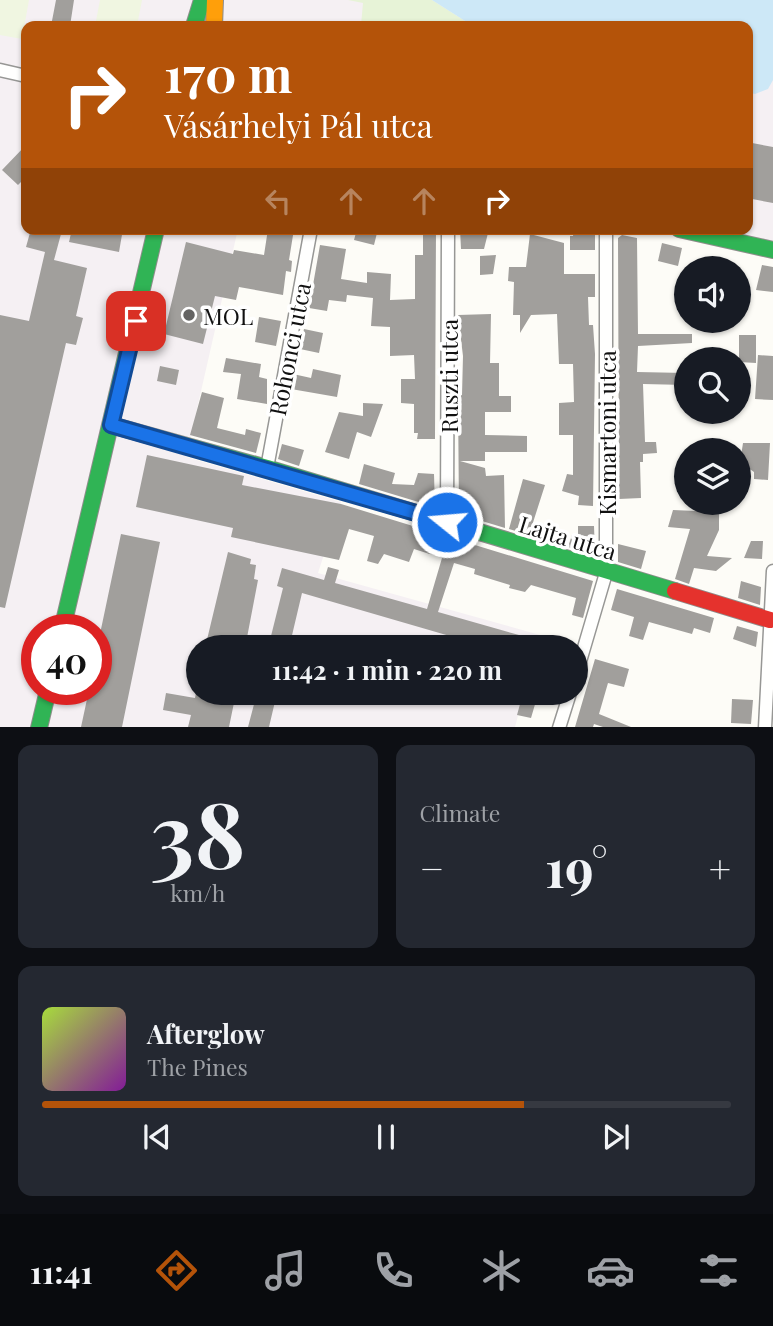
<!DOCTYPE html>
<html lang="en">
<head>
<meta charset="utf-8">
<style>
  body { margin:0; font-family:"Playfair Display",serif; background:#242831; color:#f1f3f6; height:100vh; display:flex; flex-direction:column; font-size:26px; white-space:nowrap }
  * { box-sizing:border-box; margin:0 }
  p { font-size:23px; color:#9ea1a6 }
  .icon { flex:none; width:38px; height:38px; fill:none; stroke:currentColor; stroke-width:2; stroke-linecap:round; stroke-linejoin:round }
  .map { position:relative; height:727px; overflow:hidden }
  .details { display:flex; flex-direction:column; gap:18px; padding:18px; background:#0d0f14; flex:1 }
  .details>* { flex:none }
  .banner { position:absolute; left:21px; top:21px; width:732px; height:214px; border-radius:14px; box-shadow:0 2px 5px #0004; background:#b45309; color:#fff; overflow:hidden }
  .buttons { position:absolute; left:674px; top:256px; display:grid; gap:14px }
  .buttons a { display:grid; place-items:center; width:77px; height:77px; border-radius:50%; background:#171b24; box-shadow:0 2px 5px #0004; font-size:35px }
  .speed { position:absolute; left:21px; top:614px; display:flex; gap:14px; font-size:35px; font-weight:700; text-align:center }
  .speed>* { display:grid; place-content:center; width:91px; height:91px; border-radius:50%; background:#171b24; box-shadow:0 2px 5px #0004; line-height:1 }
  .speed .limit { border:10px solid #d22; background:#fff; color:#111 }
  .pin { position:absolute; display:grid; place-items:center; width:60px; height:60px; color:#fff; margin:-30px; border-radius:14px; box-shadow:0 4px 10px #0006 }
  .me { position:absolute; width:77px; margin:-38px; rotate:287deg; stroke-linejoin:round; filter:drop-shadow(0 0 5px #0008) }
  .turn { display:flex; align-items:center; gap:24px; height:147px; padding:0 28px; font-size:32px }
  .turn .icon { width:91px; height:91px; stroke-width:2.5 }
  .turn b { display:block; font-size:49px; line-height:60px }
  .lanes { display:flex; align-items:center; height:66px; padding:0 28px; background:#0003; justify-content:center; gap:35px; direction:ltr }
  .lanes .off { opacity:.35 }
  .big { font-size:52px; font-weight:700; line-height:1.1 }
  .details .card { flex:1; display:flex; flex-direction:column; justify-content:center; gap:10px; min-width:0; padding:0 24px; border-radius:14px; background:#242831 }
  .details .dial { align-items:center; gap:0 }
  .dial b { font-size:91px; line-height:1 }
  .song { display:flex; align-items:center; gap:21px }
  .cover { width:84px; height:84px; border-radius:10px; background:linear-gradient(135deg,hsl(80 70% 55%),hsl(290 70% 35%)) }
  .played { height:7px; border-radius:4px; background:linear-gradient(90deg,#b45309 70%,#363941 70%) }
  .keys { display:flex; justify-content:space-around; direction:ltr }
  .heat { display:flex; justify-content:space-between; align-items:center; font-size:38px; direction:ltr }
  .details .tiles { flex:1; display:grid; gap:18px; grid-template-columns:1fr 1fr }
  .card:last-child { grid-column:span 2 }
  .trip { position:absolute; left:186px; top:635px; width:402px; height:70px; border-radius:35px; background:#171b24; box-shadow:0 2px 5px #0004; font-weight:700; line-height:70px; text-align:center }
  .menu { display:flex; height:112px; justify-content:space-around; align-items:center; background:#090b0e; color:#9ea1a6 }
  .menu .icon { width:49px; height:49px }
  .menu .current { color:#b45309 }
  .menu b { font-size:32px; color:#f1f3f6 }
  .map>svg:first-child { display:block }
  .industrial { fill:#f5f0f3; fill-rule:evenodd }
  .green { fill:#e7f3d7 }
  .pitch { fill:#f0f6e1 }
  .water { fill:#cde8f7 }
  .building { fill:#a19f9c }
  .lines { fill:none; stroke-linecap:round; stroke-linejoin:round }
  .street-casing { stroke:#979795; stroke-width:15 }
  .fast-casing { stroke:#8e8d8b; stroke-width:18 }
  .slow-casing { stroke:#8e8d8b; stroke-width:18 }
  .jam-casing { stroke:#8e8d8b; stroke-width:18 }
  .street { stroke:#fffffe; stroke-width:12 }
  .fast { stroke:#30b455; stroke-width:16 }
  .slow { stroke:#ff9f0a; stroke-width:16 }
  .jam { stroke:#e5322d; stroke-width:16 }
  .route-casing { stroke:#114b97; stroke-width:18 }
  .route { stroke:#1a73e8; stroke-width:12 }
  .poi-dot { fill:#646362; stroke:#fff; stroke-width:2.5 }
  .labels { text-anchor:middle; dominant-baseline:central; stroke-width:7; stroke-linejoin:round; paint-order:stroke }
  .poi-label { font-size:23px; fill:#111; stroke:#fff; text-anchor:start }
  .street-label { font-size:23px; fill:#111; stroke:#fff }
</style>
</head>
<body>
<div class="map">
<svg width="773" height="728" viewBox="0 0 773 728">
  <rect width="100%" height="100%" fill="#fdfcf7"/>
  <path class="industrial" d="M 0,0 L 773,0 L 773,256 L 639,229 L 747,229 L 747,26 L 26,26 L 26,229 L 238,229 L 186,457 L 341,502 L 318,573 L 540,635 L 536,648 L 198,648 L 198,693 L 524,693 L 515,727 L 0,727 ZM 37,630 L 96,630 L 96,690 L 37,690 Z"/>
  <path class="green" d="M 348,0 L 432,0 L 473,26 L 369,26 L 361,25 L 363,3 Z"/>
  <path class="pitch" d="M 0,0 L 29,0 L 22,39 L 0,35 Z
    M 100,0 L 142,0 L 137,26 L 95,26 Z"/>
  <path class="water" d="M 432,0 L 773,0 L 773,80 L 768,89 L 755,94 L 747,92 L 747,26 L 473,26 Z"/>
  <path class="building" d="M 56,0 L 74,0 L 70,26 L 51,26 Z
    M 747,142 L 773,147 L 773,203 L 747,198 Z
    M 26,145 L 26,177 L 18,185 L 2,170 Z
    M 31,229 L 61,234 L 54,260 L 87,268 L 76,316 L 83,318 L 76,345 L 66,343 L 5,608 L 0,607 L 0,315 L 29,321 L 45,252 L 26,247 Z
    M 72,229 L 123,229 L 119,252 L 69,242 Z
    M 268,229 L 294,229 L 289,260 L 292,261 L 291,272 L 286,271 L 283,295 L 239,287 L 236,300 L 215,296 L 203,344 L 164,334 L 186,242 L 233,254 L 234,250 L 264,255 Z
    M 357,229 L 378,229 L 374,245 L 354,240 Z
    M 423,229 L 436,229 L 435,439 L 417,439 L 418,433 L 414,433 L 414,404 L 401,403 L 401,379 L 415,379 L 414,355 L 390,356 L 390,327 L 371,326 L 373,298 L 347,295 L 346,302 L 329,300 L 327,311 L 309,308 L 320,245 L 346,249 L 341,279 L 367,283 L 367,272 L 391,274 L 390,300 L 415,299 L 415,255 L 423,255 Z
    M 460,229 L 489,229 L 484,249 L 461,249 Z
    M 574,229 L 595,229 L 595,250 L 570,250 L 570,236 L 573,236 Z
    M 530,234 L 564,243 L 564,274 L 595,274 L 595,297 L 588,297 L 589,325 L 593,325 L 595,354 L 593,506 L 578,505 L 579,496 L 562,491 L 567,474 L 573,475 L 573,435 L 559,435 L 559,403 L 574,402 L 573,364 L 559,364 L 557,314 L 531,315 L 520,333 L 520,315 L 513,315 L 514,282 L 508,281 L 509,267 L 526,267 Z
    M 622,235 L 637,238 L 638,334 L 692,334 L 692,343 L 638,346 L 637,372 L 686,373 L 686,385 L 643,384 L 645,442 L 656,442 L 657,453 L 643,454 L 643,462 L 640,462 L 641,498 L 619,499 L 618,238 Z
    M 662,243 L 682,248 L 678,266 L 658,261 Z
    M 496,255 L 493,274 L 480,275 L 480,256 Z
    M 762,265 L 773,267 L 773,292 L 756,290 Z
    M 491,314 L 490,363 L 499,363 L 499,396 L 511,396 L 511,412 L 485,412 L 485,435 L 527,436 L 527,452 L 485,452 L 485,461 L 460,461 L 485,468 L 486,476 L 504,475 L 505,528 L 459,514 L 458,395 L 462,395 L 463,356 L 458,315 Z
    M 259,317 L 281,321 L 276,346 L 255,342 Z
    M 304,329 L 323,333 L 319,353 L 300,349 Z
    M 739,335 L 756,335 L 756,363 L 739,362 Z
    M 758,355 L 773,356 L 773,400 L 755,399 Z
    M 226,358 L 261,364 L 259,377 L 267,379 L 267,404 L 237,399 L 241,374 L 223,372 Z
    M 160,366 L 179,370 L 176,385 L 157,381 Z
    M 313,369 L 341,375 L 337,397 L 291,389 L 293,374 L 311,378 Z
    M 202,392 L 224,398 L 217,428 L 245,435 L 246,429 L 261,433 L 256,453 L 190,435 Z
    M 363,403 L 383,404 L 371,437 L 357,432 L 349,459 L 325,452 L 339,412 L 363,416 Z
    M 743,443 L 770,443 L 768,480 L 754,479 L 754,472 L 747,467 L 741,456 Z
    M 282,444 L 304,450 L 299,466 L 278,459 Z
    M 147,455 L 244,476 L 242,485 L 341,504 L 593,581 L 583,618 L 572,615 L 576,598 L 531,585 L 525,592 L 509,588 L 510,585 L 474,574 L 475,569 L 454,563 L 438,612 L 519,635 L 516,648 L 491,648 L 302,593 L 289,648 L 268,648 L 283,588 L 277,586 L 282,568 L 324,580 L 328,567 L 339,570 L 335,583 L 427,609 L 442,558 L 414,549 L 409,562 L 384,554 L 378,564 L 367,561 L 374,536 L 349,529 L 339,560 L 231,537 L 233,528 L 136,507 Z
    M 364,464 L 395,473 L 392,484 L 414,485 L 418,473 L 434,474 L 435,507 L 359,484 Z
    M 523,479 L 545,485 L 529,535 L 509,529 Z
    M 673,510 L 719,512 L 719,530 L 707,556 L 732,558 L 716,571 L 694,568 L 689,584 L 675,579 L 690,529 L 668,527 Z
    M 578,526 L 594,526 L 595,555 L 568,547 L 572,535 L 578,535 Z
    M 121,534 L 160,542 L 122,727 L 81,727 L 89,690 L 96,690 L 96,653 Z
    M 751,541 L 763,541 L 762,559 L 744,558 Z
    M 618,544 L 646,551 L 641,569 L 618,562 Z
    M 228,552 L 251,559 L 250,564 L 256,565 L 254,579 L 258,580 L 245,648 L 205,648 Z
    M 741,581 L 761,587 L 760,605 L 738,598 Z
    M 617,589 L 714,618 L 710,633 L 694,628 L 692,634 L 649,622 L 643,640 L 629,636 L 634,617 L 611,610 Z
    M 737,626 L 758,632 L 756,647 L 733,639 Z
    M 595,659 L 629,669 L 624,687 L 608,683 L 599,714 L 631,727 L 603,727 L 594,724 L 593,727 L 575,727 Z
    M 166,693 L 195,698 L 196,693 L 236,693 L 229,727 L 188,727 L 191,715 L 163,710 Z
    M 257,693 L 277,693 L 269,727 L 248,727 Z
    M 522,697 L 536,701 L 531,718 L 517,715 Z
    M 732,699 L 753,700 L 751,724 L 731,723 Z"/>
  <g class="lines">
    <defs>
      <path id="street" d="M 0,70 L 26,76
        M 267,468 L 311,229
        M 447,522 L 448,229
        M 576,675 L 606,573 L 606,229
        M 559,728 L 570,693
        M 765,728 L 773,571"/>
      <path id="fast" d="M 194,26 L 202,0
        M 679,229 L 773,250
        M 111,425 L 267,468 L 675,591
        M 62,630 L 156,229
        M 39,728 L 48,690"/>
      <path id="slow" d="M 214,26 L 215,0"/>
      <path id="jam" d="M 675,591 L 770,620"/>
    </defs>
    <use href="#street" class="street-casing"/>
    <use href="#fast" class="fast-casing"/>
    <use href="#slow" class="slow-casing"/>
    <use href="#jam" class="jam-casing"/>
    <use href="#street" class="street"/>
    <use href="#fast" class="fast"/>
    <use href="#slow" class="slow"/>
    <use href="#jam" class="jam"/>
  </g>
  <g class="lines">
    <defs>
      <path id="route" d="M 136,321 L 111,425 L 447,522"/>
    </defs>
    <use href="#route" class="route-casing"/>
    <use href="#route" class="route"/>
  </g>
  <circle class="poi-dot" cx="189" cy="315" r="7"/>
  <g class="labels">
    <g class="poi-label">
      <text x="203" y="315">MOL</text>
    </g>
    <g class="street-label">
      <text transform="translate(289 349) rotate(-79)">Rohonci utca</text>
      <text transform="translate(448 376) rotate(-90)">Ruszti utca</text>
      <text transform="translate(606 433) rotate(-90)">Kismartoni utca</text>
      <text transform="translate(568 537) rotate(17)">Lajta utca</text>
    </g>
  </g>
</svg>
<div class="buttons">
<a><svg class="icon" aria-label="sound" viewBox="0 0 24 24"><path d="M4 9h4l5-4v14l-5-4H4zM17 9q2 3 0 6"/></svg></a>
<a><svg class="icon" aria-label="search" viewBox="0 0 24 24"><circle cx="10" cy="10" r="6"/><path d="M15 15l6 6"/></svg></a>
<a><svg class="icon" aria-label="layers" viewBox="0 0 24 24"><path d="M12 4l9 5-9 5-9-5zM3 14l9 5 9-5"/></svg></a>
</div>
<div class="speed"><div class="limit">40</div></div>
<div class="pin" style="left:136px;top:321px;background:#d93025"><svg class="icon" aria-label="arrive" viewBox="0 0 24 24"><path d="M6 21V4h12l-3 4 3 4H6"/></svg></div>
<svg class="me" style="left:447px;top:522px" viewBox="-20 -20 40 40"><circle r="17" fill="#1a73e8" stroke="#fff" stroke-width="3"/><path d="M0-11L8 9 0 5-8 9z" fill="#fff"/></svg>
<div class="trip">11:42 · 1 min · 220 m</div>
<div class="banner">
<div class="turn"><svg class="icon" aria-label="right" viewBox="0 0 24 24"><path d="M7 20v-9h11M14 6l5 5-5 5"/></svg><div><b>170 m</b>Vásárhelyi Pál utca</div></div>
<div class="lanes"><svg class="icon off" aria-label="left" viewBox="0 0 24 24"><path d="M17 20v-9H6M10 6l-5 5 5 5"/></svg><svg class="icon off" aria-label="ahead" viewBox="0 0 24 24"><path d="M12 20V5M6 11l6-6 6 6"/></svg><svg class="icon off" aria-label="ahead" viewBox="0 0 24 24"><path d="M12 20V5M6 11l6-6 6 6"/></svg><svg class="icon" aria-label="right" viewBox="0 0 24 24"><path d="M7 20v-9h11M14 6l5 5-5 5"/></svg></div>
</div>
</div>
<section class="details">
<div class="tiles">
<div class="card dial"><b>38</b><p>km/h</p></div>
<div class="card"><p>Climate</p>
<div class="heat"><a>−</a><b class="big">19°</b><a>+</a></div>
</div>
<div class="card">
<div class="song"><i class="cover"></i><div><b>Afterglow</b><p>The Pines</p></div></div>
<div class="played"></div>
<div class="keys"><svg class="icon" aria-label="previous" viewBox="0 0 24 24"><path d="M18 5L8 12l10 7zM5 5v14"/></svg><svg class="icon" aria-label="pause" viewBox="0 0 24 24"><path d="M8 5v14M16 5v14"/></svg><svg class="icon" aria-label="next" viewBox="0 0 24 24"><path d="M6 5l10 7-10 7zM19 5v14"/></svg></div>
</div>
</div>
</section>
<nav class="menu">
<b>11:41</b>
<svg class="icon current" aria-label="directions" viewBox="0 0 24 24"><path d="M12 3l9 9-9 9-9-9zM9 14v-3h6M13 9l2 2-2 2"/></svg>
<svg class="icon" aria-label="music" viewBox="0 0 24 24"><path d="M9 18V5l10-2v13"/><circle cx="6" cy="18" r="3"/><circle cx="16" cy="16" r="3"/></svg>
<svg class="icon" aria-label="phone" viewBox="0 0 24 24"><path d="M5 4h4l2 5-3 2q2 4 5 5l2-3 5 2v4C11 20 4 13 5 4z"/></svg>
<svg class="icon" aria-label="climate" viewBox="0 0 24 24"><path d="M12 3v18M4 7l16 10M4 17L20 7"/></svg>
<svg class="icon" aria-label="car" viewBox="0 0 24 24"><path d="M5 17H2v-5l4-1 3-4h7l3 4 3 1v5h-3M9 17h6M6 11h13"/><circle cx="7" cy="17" r="2"/><circle cx="17" cy="17" r="2"/></svg>
<svg class="icon" aria-label="filters" viewBox="0 0 24 24"><path d="M4 7h16M4 17h16"/><circle cx="9" cy="7" r="2"/><circle cx="15" cy="17" r="2"/></svg>
</nav>
</body>
</html>
